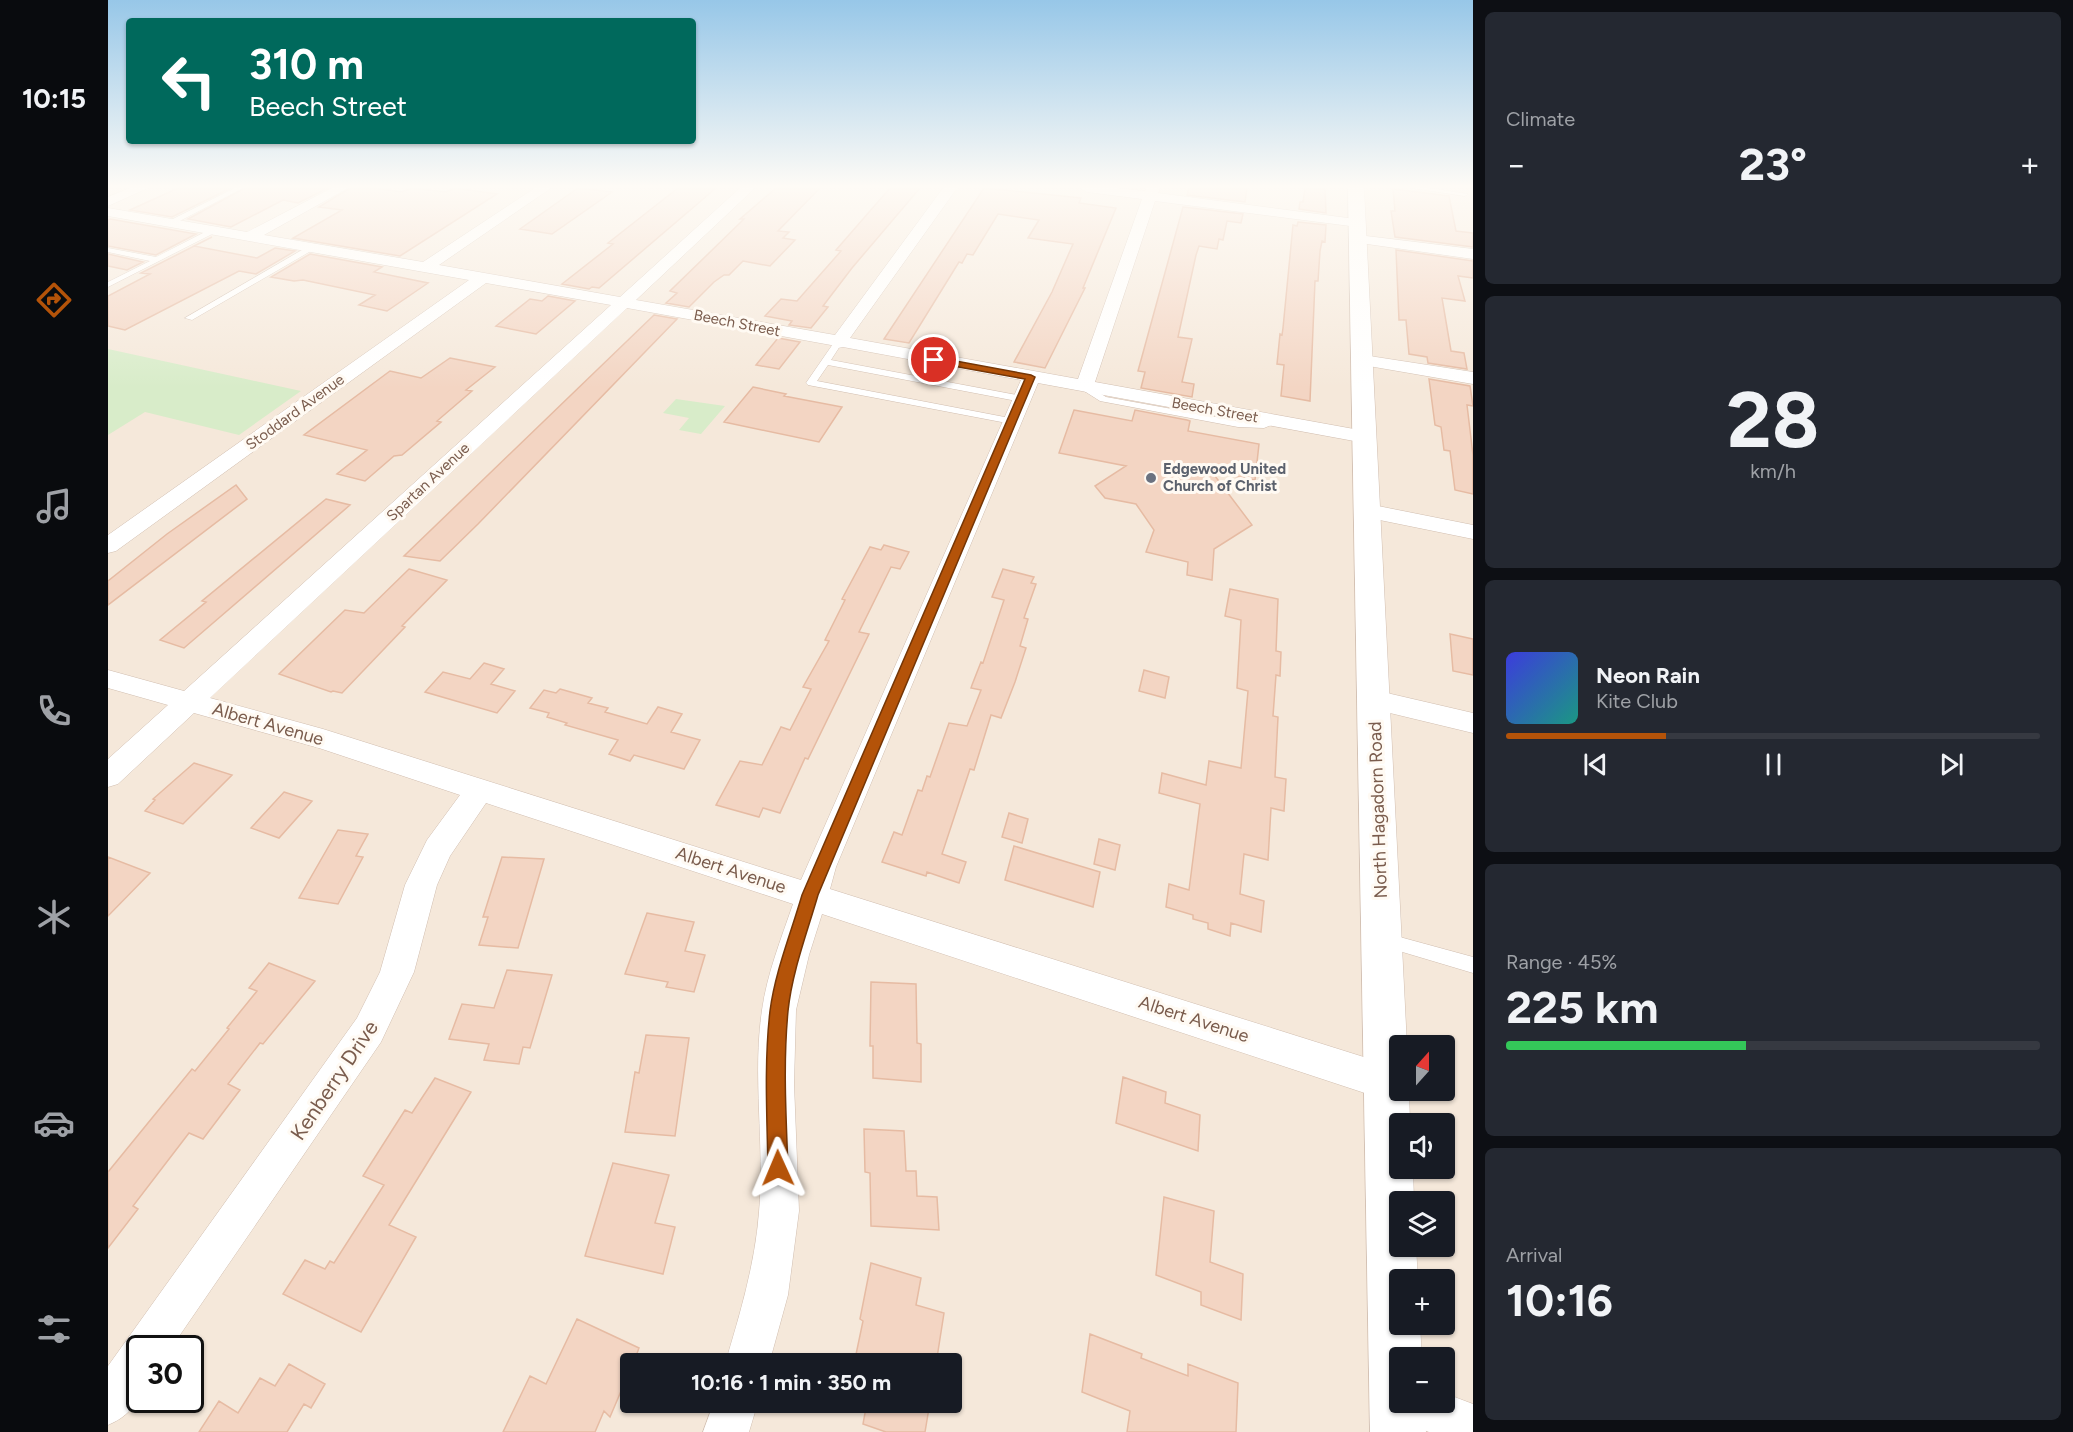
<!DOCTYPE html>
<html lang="en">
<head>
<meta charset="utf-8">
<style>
  body { margin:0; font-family:Figtree,sans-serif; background:#242831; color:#f1f3f6; height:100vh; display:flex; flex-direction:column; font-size:22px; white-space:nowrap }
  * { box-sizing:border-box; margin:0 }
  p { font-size:20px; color:#9ea1a6 }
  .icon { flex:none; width:33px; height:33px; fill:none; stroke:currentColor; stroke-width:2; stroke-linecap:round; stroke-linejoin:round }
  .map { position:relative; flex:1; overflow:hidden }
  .side { display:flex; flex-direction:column; gap:12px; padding:12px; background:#0d0f14; width:600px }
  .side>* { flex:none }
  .hud { position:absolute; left:18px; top:18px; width:570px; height:126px; border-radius:6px; box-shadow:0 2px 4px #0004; background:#00695c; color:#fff; overflow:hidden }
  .needle { width:39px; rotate:21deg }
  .fabs { position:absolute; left:1281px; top:1035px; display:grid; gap:12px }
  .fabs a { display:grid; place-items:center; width:66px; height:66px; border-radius:6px; background:#171b24; box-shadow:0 2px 4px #0004; font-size:30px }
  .speed { position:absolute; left:18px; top:1335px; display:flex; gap:12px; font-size:30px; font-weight:700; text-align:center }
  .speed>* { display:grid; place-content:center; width:78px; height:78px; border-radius:50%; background:#171b24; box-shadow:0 2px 4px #0004; line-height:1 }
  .speed .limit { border:3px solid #111; border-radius:9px; background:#fff; color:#111 }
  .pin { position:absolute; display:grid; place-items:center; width:51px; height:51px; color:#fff; margin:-26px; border:3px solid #fff; border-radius:50%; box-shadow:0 2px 6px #0007 }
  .me { position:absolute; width:66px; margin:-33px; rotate:359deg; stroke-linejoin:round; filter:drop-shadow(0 0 4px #0008) }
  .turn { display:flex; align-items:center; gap:21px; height:126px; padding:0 24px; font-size:27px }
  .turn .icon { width:78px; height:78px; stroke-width:2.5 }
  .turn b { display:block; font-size:42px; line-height:51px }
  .big { font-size:45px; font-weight:700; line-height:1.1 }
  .side .widget { flex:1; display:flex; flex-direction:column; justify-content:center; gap:9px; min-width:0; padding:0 21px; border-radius:9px; background:#242831 }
  .side .dial { align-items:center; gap:0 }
  .dial b { font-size:78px; line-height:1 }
  .song { display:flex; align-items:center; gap:18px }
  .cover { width:72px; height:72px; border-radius:9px; background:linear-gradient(135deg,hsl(240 70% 55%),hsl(170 70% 35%)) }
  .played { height:6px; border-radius:3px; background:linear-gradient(90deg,#b45309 30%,#363941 30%) }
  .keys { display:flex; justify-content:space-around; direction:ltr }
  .heat { display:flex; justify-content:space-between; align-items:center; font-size:33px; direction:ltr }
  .charge { height:9px; border-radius:4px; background:linear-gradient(90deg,#34c759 45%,#363941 0) }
  .trip { position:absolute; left:512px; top:1353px; width:342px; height:60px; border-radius:6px; background:#171b24; box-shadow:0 2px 4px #0004; font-weight:700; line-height:60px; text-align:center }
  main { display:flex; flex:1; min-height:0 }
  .menu { display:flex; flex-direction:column; width:108px; justify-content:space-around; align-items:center; background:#090b0e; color:#9ea1a6 }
  .menu .icon { width:42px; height:42px }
  .menu .on { color:#b45309 }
  .menu b { font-size:27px; color:#f1f3f6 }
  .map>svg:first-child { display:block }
  .residential { fill:#f5e8da; fill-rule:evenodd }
  .green { fill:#d8ecc9 }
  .building { fill:#f3d5c3; stroke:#e6bba3; stroke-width:1.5 }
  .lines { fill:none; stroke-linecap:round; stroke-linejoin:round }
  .service-casing { stroke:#d1beb0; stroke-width:1 }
  .minor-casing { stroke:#d1beb0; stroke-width:1 }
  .tertiary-casing { stroke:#d1beb0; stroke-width:1 }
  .service { fill:#fff; fill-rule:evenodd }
  .minor { fill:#fff; fill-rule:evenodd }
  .tertiary { fill:#fff; fill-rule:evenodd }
  .route { fill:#b45309; stroke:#753606; stroke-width:1.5 }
  .worship-dot { fill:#6b7280; stroke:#fffaf3; stroke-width:2 }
  .labels { text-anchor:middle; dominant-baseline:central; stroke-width:6; stroke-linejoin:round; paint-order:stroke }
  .far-street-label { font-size:15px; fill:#7a5c4d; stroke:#fffaf3 }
  .far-worship-label { font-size:15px; font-weight:bold; fill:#5b616d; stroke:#fffaf3; text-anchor:start }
  .street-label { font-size:18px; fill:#7a5c4d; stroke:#fffaf3 }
  .near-street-label { font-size:21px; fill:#7a5c4d; stroke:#fffaf3 }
</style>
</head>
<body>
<main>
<nav class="menu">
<b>10:15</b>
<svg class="icon on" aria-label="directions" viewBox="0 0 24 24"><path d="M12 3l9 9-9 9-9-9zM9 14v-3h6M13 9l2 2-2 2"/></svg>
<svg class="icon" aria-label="music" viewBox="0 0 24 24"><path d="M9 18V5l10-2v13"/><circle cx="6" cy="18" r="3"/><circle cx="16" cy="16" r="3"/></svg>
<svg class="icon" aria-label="phone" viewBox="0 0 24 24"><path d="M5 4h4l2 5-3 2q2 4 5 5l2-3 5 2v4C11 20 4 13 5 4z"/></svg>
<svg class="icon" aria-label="climate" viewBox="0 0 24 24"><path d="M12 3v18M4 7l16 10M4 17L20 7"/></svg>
<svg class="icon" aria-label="car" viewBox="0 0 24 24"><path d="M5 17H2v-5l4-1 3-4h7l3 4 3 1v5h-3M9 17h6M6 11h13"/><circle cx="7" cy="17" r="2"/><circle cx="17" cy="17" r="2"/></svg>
<svg class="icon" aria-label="filters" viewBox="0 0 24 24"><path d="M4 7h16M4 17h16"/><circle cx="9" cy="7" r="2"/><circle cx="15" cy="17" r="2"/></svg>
</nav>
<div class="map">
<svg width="1365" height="1432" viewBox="0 0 1365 1432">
  <rect width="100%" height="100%" fill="#fdf6ec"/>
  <path class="residential" d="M 0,188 L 1246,188 L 1251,433 L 1284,1432 L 0,1432 ZM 32,1348 L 82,1348 L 82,1400 L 32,1400 ZM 522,1364 L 843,1364 L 843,1402 L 522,1402 Z
    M 1254,188 L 1365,188 L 1365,1432 L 1318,1432 L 1317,1403 L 1336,1402 L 1336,1358 L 1314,1357 L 1313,1325 L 1336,1324 L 1336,1280 L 1310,1279 L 1309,1247 L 1336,1246 L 1336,1202 L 1306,1201 L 1305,1169 L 1336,1168 L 1336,1124 L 1302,1123 L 1301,1091 L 1336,1090 L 1336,1046 L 1298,1045 Z"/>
  <path class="green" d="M 0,349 L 193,391 L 131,435 L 37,412 L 0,435 Z
    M 568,399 L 617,406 L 593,434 L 571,430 L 581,418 L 555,413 Z"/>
  <path class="building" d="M 70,188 L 123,188 L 64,217 L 22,210 Z
    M 137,188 L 220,188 L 190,203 L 175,200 L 123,227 L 80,219 Z
    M 242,188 L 267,188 L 294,192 L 303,188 L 338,192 L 347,188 L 389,194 L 292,256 L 185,238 L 234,210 L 211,207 Z
    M 470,188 L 504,192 L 444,234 L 412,229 Z
    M 570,188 L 608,188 L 491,288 L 484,287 L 481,289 L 454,284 L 505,244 L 500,243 Z
    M 668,188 L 712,188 L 670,231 L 681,232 L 675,238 L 687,240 L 662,266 L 635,261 L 621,275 L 616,275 L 606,282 L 581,307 L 558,303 L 569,293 L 562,291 L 636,219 L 632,219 Z
    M 782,188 L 812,188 L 744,268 L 715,306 L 720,307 L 703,328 L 681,325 L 684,321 L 657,316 L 673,299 L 689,301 L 733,251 L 728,250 Z
    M 876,188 L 973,198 L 971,203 L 1008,208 L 975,288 L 977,288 L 937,368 L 906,362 L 944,292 L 965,244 L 920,238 L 931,220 L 890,214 L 865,255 L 859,254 L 854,263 L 851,262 L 801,343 L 776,339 Z
    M 1081,188 L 1139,188 L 1137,202 L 1079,195 Z
    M 1197,188 L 1217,189 L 1218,213 L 1191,209 L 1192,202 L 1195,202 Z
    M 1285,189 L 1341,196 L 1348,231 L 1365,233 L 1365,247 L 1287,237 L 1283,211 L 1287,211 Z
    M 1075,207 L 1135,214 L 1133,223 L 1119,221 L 1115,240 L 1111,239 L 1109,249 L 1091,246 L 1088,255 L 1070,337 L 1084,339 L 1074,382 L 1086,384 L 1084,397 L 1033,388 L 1037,372 L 1030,371 Z
    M 2,219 L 88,234 L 48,255 L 0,246 L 0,220 Z
    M 1190,222 L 1218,225 L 1217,242 L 1214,241 L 1212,251 L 1210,281 L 1207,281 L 1202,401 L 1173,396 L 1176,365 L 1169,364 L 1172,334 L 1174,335 L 1175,328 L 1185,225 L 1189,226 Z
    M 104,237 L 86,246 L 149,258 L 167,248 L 187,251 L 148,274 L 131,271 L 17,330 L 0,326 L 0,296 L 42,274 L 33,273 Z
    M 1288,250 L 1365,261 L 1365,278 L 1350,276 L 1357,301 L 1334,298 L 1343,351 L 1356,353 L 1359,369 L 1320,363 L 1319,357 L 1301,354 L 1298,320 L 1291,320 Z
    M 0,254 L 35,262 L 19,270 L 0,266 Z
    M 202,254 L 274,267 L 266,272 L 320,283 L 279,311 L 251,305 L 267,295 L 195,280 L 186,281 L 163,277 Z
    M 440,296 L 467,301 L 428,334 L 388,326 L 422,299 L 434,301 Z
    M 546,315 L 569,319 L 370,524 L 332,561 L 296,556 Z
    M 670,338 L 692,342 L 671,369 L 648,365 Z
    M 342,358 L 387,367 L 358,390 L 364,391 L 329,421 L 333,422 L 294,455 L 286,456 L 257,481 L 229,474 L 259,450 L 196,435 L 282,371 L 313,378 Z
    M 1321,379 L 1362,386 L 1365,406 L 1359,405 L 1365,455 L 1365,494 L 1347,490 L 1342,451 L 1336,450 L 1333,427 L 1327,425 Z
    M 645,387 L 678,394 L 676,396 L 734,407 L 711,442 L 616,422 Z
    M 966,410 L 1024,421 L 1027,410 L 1079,420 L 1082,421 L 1080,431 L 1151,444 L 1147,480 L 1104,472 L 1144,525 L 1106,549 L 1104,580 L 1079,575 L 1080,562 L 1038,552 L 1046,530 L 1028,504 L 997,498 L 987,486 L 1018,466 L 951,453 Z
    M 128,485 L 139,499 L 0,605 L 0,581 L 59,534 Z
    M 218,499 L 242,505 L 76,648 L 52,640 L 98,602 L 94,601 Z
    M 776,545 L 801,552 L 792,569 L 783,567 L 751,632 L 761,634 L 700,759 L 697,758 L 672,813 L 655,808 L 651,817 L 608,805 L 632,761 L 654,765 L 673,727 L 682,730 L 703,689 L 695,687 L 721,641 L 717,640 L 737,600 L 734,599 L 762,547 L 773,550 Z
    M 301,569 L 339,580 L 294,626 L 297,627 L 234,693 L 225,691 L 223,692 L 171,674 L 237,610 L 256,613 Z
    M 895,569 L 926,577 L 923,583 L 928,584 L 916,618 L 920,619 L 912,646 L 918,648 L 907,682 L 893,718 L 883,715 L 866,770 L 862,769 L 834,854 L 858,862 L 851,883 L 819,872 L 818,876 L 774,862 L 786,832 L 794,835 L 810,790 L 814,791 L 819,776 L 822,777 L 841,723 L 859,726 L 873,690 L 863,688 L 864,685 L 873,662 L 875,663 L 896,600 L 884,597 Z
    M 1122,589 L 1170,599 L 1168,651 L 1173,652 L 1172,676 L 1168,675 L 1165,716 L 1170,717 L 1167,777 L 1178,779 L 1176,811 L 1163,808 L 1160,860 L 1136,854 L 1132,894 L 1156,901 L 1153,932 L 1123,923 L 1122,936 L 1100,929 L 1100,923 L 1085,919 L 1085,915 L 1058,907 L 1061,884 L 1081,890 L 1092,804 L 1051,793 L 1054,773 L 1098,785 L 1101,761 L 1133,768 L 1140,691 L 1129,688 L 1133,620 L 1117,616 Z
    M 1342,634 L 1365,639 L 1365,675 L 1345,671 Z
    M 376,663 L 396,669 L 383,684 L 407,691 L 389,713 L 317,692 L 335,672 L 362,679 Z
    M 1036,670 L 1061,677 L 1057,698 L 1031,691 Z
    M 452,689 L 484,698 L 480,703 L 500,708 L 497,712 L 539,724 L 550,707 L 574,714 L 563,732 L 592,740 L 576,769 L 526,755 L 522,761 L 501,754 L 510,740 L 457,725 L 459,723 L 439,717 L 441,713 L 422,708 L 436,690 L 448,693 Z
    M 86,763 L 124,775 L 75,824 L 37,811 L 47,800 L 45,799 Z
    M 176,792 L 204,801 L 171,838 L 143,828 Z
    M 901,813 L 920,819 L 914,843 L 894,837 Z
    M 230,830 L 260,834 L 248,856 L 255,857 L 230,904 L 191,898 Z
    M 991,839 L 1012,845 L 1007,870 L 986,864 Z
    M 906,846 L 992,872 L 985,907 L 897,880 Z
    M 0,857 L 42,873 L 0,916 Z
    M 394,857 L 436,859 L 410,948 L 371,945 L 380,917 L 375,917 Z
    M 539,913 L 586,922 L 577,951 L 597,955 L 586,992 L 558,987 L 560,982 L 517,974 Z
    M 161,963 L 207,981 L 155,1044 L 152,1043 L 120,1084 L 132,1090 L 95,1139 L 81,1133 L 25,1206 L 30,1209 L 0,1248 L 0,1172 L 84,1069 L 87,1071 L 121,1029 L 119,1028 L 149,991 L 141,988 Z
    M 399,970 L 444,975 L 422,1048 L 415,1047 L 411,1064 L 376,1060 L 381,1044 L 341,1039 L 354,1004 L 386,1008 Z
    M 763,982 L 808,984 L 809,1043 L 813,1044 L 813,1082 L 765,1078 L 765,1046 L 762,1046 Z
    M 538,1035 L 581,1038 L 567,1136 L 517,1132 L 527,1072 L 531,1073 Z
    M 1015,1077 L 1058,1092 L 1057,1103 L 1092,1115 L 1090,1151 L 1008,1123 Z
    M 327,1078 L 363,1092 L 281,1225 L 308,1237 L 253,1332 L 175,1294 L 197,1260 L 217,1269 L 222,1261 L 226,1263 L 276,1185 L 255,1176 L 297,1110 L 304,1113 Z
    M 756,1129 L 796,1131 L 798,1171 L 808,1171 L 809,1196 L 829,1197 L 831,1230 L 763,1226 L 762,1173 L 757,1172 Z
    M 505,1163 L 561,1175 L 547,1223 L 567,1227 L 555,1274 L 477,1256 Z
    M 1056,1197 L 1106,1211 L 1102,1262 L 1135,1274 L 1133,1320 L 1093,1305 L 1093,1292 L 1048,1275 Z
    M 763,1263 L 813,1278 L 808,1305 L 836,1313 L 828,1364 L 746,1364 L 755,1321 L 752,1319 Z
    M 469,1319 L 531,1348 L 525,1364 L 522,1364 L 522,1370 L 502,1417 L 496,1411 L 487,1432 L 395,1432 L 422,1376 L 438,1384 Z
    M 982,1334 L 1034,1354 L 1033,1358 L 1080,1376 L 1080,1364 L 1130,1383 L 1128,1432 L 1019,1432 L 1022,1411 L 974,1392 Z
    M 181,1364 L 217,1384 L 203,1408 L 196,1404 L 179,1432 L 91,1432 L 111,1401 L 130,1413 L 152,1378 L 167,1386 Z
    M 759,1402 L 822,1402 L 817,1432 L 778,1432 L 755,1424 Z"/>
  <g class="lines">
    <defs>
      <path id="service" d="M 127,188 L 135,188 L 64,225 L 57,223 Z
        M 1304,188 L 1321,188 L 1360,194 L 1357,196 Z
        M 103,229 L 110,231 L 0,287 L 0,282 L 42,261 L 0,252 L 0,248 L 48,257 Z
        M 201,246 L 208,248 L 84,320 L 77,318 Z
        M 730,340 L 734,343 L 723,360 L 914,396 L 919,399 L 914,402 L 720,365 L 709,381 L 907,419 L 907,423 L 904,424 L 700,385 L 698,383 L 727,341 Z
        M 973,385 L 979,385 L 998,397 L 1130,421 L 1155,422 L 1168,418 L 1173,421 L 1156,428 L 1130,427 L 992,401 L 973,389 Z
        M 1277,933 L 1365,957 L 1365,973 L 1271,945 L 1269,940 L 1271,935 Z"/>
      <path id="minor" d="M 22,188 L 40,188 L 0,206 L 0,197 Z
        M 224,188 L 240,188 L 156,235 L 315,262 L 427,188 L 443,188 L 331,265 L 512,297 L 632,188 L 647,188 L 528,300 L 727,335 L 835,188 L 849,188 L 742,338 L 970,379 L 1034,199 L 979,192 L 972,188 L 1008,188 L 1037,191 L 1038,188 L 1052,188 L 1050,193 L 1255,220 L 1257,223 L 1250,227 L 1047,201 L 987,382 L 1257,431 L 1264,433 L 1267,437 L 1264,441 L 1257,443 L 930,383 L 728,867 L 722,889 L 1278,1064 L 1292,1071 L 1291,1095 L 1278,1100 L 714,914 L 701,955 L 688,1010 L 686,1084 L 691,1211 L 680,1295 L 661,1364 L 617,1364 C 632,1314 647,1264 651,1212 C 657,1145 644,1077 654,1010 C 659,974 673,939 685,904 L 378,803 L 342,856 L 329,885 L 306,972 L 273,1042 L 63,1348 L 32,1348 C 32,1384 38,1409 0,1425 L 0,1366 L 249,1018 L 272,972 L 297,885 L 319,840 L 352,795 L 211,748 L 86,713 L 10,784 L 0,787 L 0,759 L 60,705 L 0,688 L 0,670 L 76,691 L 503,305 L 378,283 L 8,551 L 0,553 L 0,535 L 361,280 L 0,216 L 0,208 L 139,232 ZM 519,308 L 723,345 L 730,348 L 735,347 L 913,380 L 693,880 L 215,729 L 102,698 Z
        M 1250,235 L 1365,249 L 1365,259 L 1245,242 L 1243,239 L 1245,236 Z
        M 1255,355 L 1365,372 L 1365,384 L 1249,364 L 1246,360 L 1249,356 Z
        M 1260,504 L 1365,525 L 1365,539 L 1252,516 L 1249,511 L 1252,506 Z
        M 1266,690 L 1365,713 L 1365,733 L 1257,707 L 1253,700 L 1257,693 Z
        M 1292,1384 L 1292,1402 L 1336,1402 L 1336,1393 L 1365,1404 L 1365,1432 L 1321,1432 L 1285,1418 L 1279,1402 L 1285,1386 Z
        M 606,1402 L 650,1402 L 641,1432 L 595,1432 Z"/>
      <path id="tertiary" d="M 1240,188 L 1256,188 L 1299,1046 L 1292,1046 L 1292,1090 L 1301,1090 L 1302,1124 L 1292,1124 L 1292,1168 L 1305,1168 L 1306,1202 L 1292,1202 L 1292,1246 L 1308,1246 L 1310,1280 L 1292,1280 L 1292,1324 L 1312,1324 L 1314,1358 L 1292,1358 L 1292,1402 L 1316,1402 L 1318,1432 L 1262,1432 Z"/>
    </defs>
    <use href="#service" class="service-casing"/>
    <use href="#minor" class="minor-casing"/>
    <use href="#tertiary" class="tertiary-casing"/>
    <use href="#service" class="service"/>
    <use href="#minor" class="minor"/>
    <use href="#tertiary" class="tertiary"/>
  </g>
  <linearGradient id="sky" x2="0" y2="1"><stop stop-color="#97c7e8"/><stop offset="0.48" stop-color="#fefbf6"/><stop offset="1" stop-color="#fefbf6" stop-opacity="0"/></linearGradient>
  <rect width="1365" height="388" fill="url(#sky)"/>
  <path class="route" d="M 826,357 L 923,375 L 927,377 L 710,895 C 699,933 684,972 680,1011 C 675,1063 678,1116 680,1168 L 677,1175 L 670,1178 L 663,1175 L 660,1168 C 659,1116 656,1063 662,1011 C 667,972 683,933 694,895 L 917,379 L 823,362 L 821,360 Z"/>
  <circle class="worship-dot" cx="1043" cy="478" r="6"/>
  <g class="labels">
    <g class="far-street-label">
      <text transform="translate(629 323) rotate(11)">Beech Street</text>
      <text transform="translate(1107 410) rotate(10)">Beech Street</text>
      <text transform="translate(187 412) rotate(-36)">Stoddard Avenue</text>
      <text transform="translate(320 482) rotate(-43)">Spartan Avenue</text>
    </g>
    <g class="far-worship-label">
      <text x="1055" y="469">Edgewood United<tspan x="1055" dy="17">Church of Christ</tspan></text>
    </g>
    <g class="street-label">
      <text transform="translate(160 724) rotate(16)">Albert Avenue</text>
      <text transform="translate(1270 810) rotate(-92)">North Hagadorn Road</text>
      <text transform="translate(623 870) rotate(18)">Albert Avenue</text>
      <text transform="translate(1086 1019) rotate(18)">Albert Avenue</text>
    </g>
    <g class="near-street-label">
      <text transform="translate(226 1080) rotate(-56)">Kenberry Drive</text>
    </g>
  </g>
</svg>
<div class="fabs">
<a><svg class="needle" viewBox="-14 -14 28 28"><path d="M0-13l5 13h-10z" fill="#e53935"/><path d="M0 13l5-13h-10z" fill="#9ea1a6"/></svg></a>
<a><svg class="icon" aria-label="sound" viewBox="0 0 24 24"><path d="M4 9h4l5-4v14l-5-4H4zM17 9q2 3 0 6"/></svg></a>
<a><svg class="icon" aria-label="layers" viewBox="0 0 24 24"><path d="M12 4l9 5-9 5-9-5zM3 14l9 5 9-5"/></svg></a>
<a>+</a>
<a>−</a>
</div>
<div class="speed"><div class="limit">30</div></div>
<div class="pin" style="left:826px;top:360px;background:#d93025"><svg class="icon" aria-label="arrive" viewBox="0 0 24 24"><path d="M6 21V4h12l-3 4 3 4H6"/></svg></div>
<svg class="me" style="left:670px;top:1168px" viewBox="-20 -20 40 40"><path d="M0-17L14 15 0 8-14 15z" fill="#b45309" stroke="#fff" stroke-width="4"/></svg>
<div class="trip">10:16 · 1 min · 350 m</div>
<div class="hud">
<div class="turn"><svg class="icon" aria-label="left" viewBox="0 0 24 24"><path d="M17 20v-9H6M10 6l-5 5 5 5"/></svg><div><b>310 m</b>Beech Street</div></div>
</div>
</div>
<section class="side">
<div class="widget"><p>Climate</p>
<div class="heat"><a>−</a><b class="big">23°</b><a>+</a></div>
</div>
<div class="widget dial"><b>28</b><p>km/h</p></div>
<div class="widget">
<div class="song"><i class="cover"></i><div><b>Neon Rain</b><p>Kite Club</p></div></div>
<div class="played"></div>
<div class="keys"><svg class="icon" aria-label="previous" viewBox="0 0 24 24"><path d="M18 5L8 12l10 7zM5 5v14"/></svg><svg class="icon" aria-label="pause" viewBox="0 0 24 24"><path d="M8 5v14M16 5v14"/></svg><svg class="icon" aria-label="next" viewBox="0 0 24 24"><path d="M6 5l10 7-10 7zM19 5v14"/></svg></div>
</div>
<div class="widget"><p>Range · 45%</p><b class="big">225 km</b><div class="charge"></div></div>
<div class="widget"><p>Arrival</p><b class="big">10:16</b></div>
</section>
</main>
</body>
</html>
